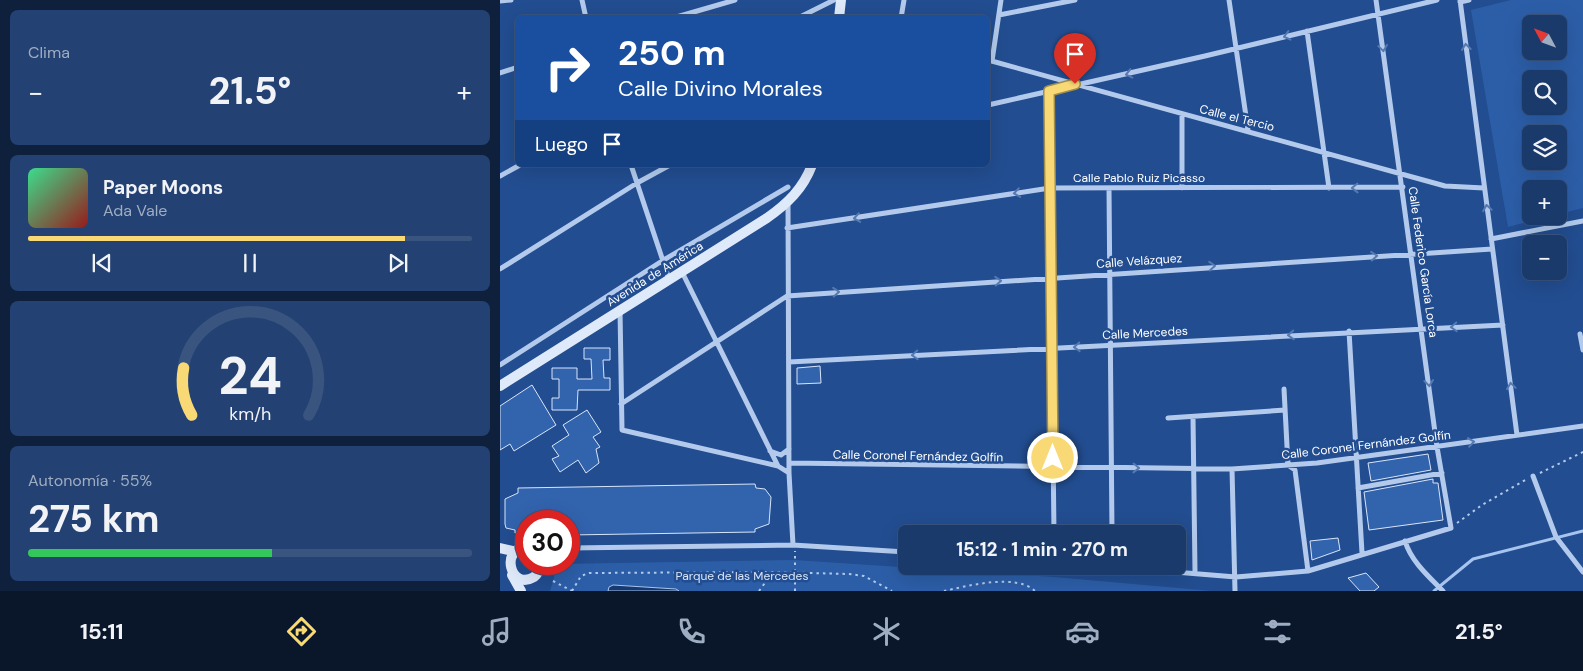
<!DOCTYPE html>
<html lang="es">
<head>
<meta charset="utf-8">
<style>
  body { margin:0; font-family:"DM Sans",sans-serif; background:#234172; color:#f1f3f6; height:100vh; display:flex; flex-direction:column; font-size:19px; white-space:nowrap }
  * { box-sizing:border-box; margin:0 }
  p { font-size:16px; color:#9fadc2 }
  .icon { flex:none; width:28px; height:28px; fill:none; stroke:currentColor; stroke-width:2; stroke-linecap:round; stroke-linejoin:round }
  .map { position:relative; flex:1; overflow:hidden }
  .side { display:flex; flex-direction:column; gap:10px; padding:10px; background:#0e203b; width:500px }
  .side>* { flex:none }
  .hud { position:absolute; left:15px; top:15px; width:475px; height:152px; border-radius:8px; box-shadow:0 5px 20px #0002,0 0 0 1px #38547f; background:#1a4fa0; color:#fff; overflow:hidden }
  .needle { width:32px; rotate:311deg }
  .fabs { position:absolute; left:1022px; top:15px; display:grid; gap:10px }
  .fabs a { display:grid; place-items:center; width:45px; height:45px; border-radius:8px; background:#1a3a6c; box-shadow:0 5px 20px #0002,0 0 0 1px #38547f; font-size:25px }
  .speed { position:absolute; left:15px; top:510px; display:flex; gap:10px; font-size:25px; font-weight:700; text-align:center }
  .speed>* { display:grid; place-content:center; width:65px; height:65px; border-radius:50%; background:#1a3a6c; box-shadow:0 5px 20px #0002,0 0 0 1px #38547f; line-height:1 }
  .speed .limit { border:8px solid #d22; background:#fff; color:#111 }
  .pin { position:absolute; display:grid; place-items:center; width:42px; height:42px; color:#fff; margin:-51px -21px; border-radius:50% 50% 50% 0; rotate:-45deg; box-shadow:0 0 5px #0007 }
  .pin .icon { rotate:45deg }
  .me { position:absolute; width:55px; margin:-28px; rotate:0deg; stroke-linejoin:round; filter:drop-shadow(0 0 4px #0008) }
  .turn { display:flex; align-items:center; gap:18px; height:105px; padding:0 20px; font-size:22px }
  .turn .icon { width:65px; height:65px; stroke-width:2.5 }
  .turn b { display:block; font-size:35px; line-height:42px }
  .then { display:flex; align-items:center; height:48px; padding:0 20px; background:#0003; gap:10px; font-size:19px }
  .big { font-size:38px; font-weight:700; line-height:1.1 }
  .side .tile { flex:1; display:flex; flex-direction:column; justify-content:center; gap:8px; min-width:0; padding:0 18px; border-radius:8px; background:#234172 }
  .side .dial { align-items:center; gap:0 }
  .dial svg { height:130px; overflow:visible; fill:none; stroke:#38547f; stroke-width:7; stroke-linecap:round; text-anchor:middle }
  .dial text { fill:#f1f3f6; stroke:none }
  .song { display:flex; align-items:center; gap:15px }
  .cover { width:60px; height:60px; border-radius:8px; background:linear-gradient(135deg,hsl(150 70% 55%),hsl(0 70% 35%)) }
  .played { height:5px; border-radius:2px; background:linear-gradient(90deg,#f8d975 85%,#38547f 85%) }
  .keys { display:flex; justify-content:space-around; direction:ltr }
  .heat { display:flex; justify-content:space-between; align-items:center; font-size:28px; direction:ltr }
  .charge { height:8px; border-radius:4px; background:linear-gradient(90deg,#34c759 55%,#38547f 0) }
  .trip { position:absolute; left:398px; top:525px; width:288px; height:50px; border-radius:8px; background:#1a3a6c; box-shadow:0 5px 20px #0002,0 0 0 1px #38547f; font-weight:700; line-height:50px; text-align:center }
  .menu { display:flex; height:80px; justify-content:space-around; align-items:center; background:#0a172b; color:#9fadc2 }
  .menu .icon { width:35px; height:35px }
  .menu .selected { color:#f8d975 }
  .menu b { font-size:22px; color:#f1f3f6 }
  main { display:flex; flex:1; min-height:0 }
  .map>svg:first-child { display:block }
  .green { fill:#2c5ea8; fill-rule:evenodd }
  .water { fill:#18396f; stroke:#a6c4ee }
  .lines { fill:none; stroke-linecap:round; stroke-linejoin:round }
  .stream { stroke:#a6c4ee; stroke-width:3 }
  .building { fill:#3263ad; stroke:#d8e5f9 }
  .path { stroke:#b3caec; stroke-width:2; stroke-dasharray:2.5 4; stroke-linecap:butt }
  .street { stroke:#b3caec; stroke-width:5 }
  .secondary { stroke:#dee9fa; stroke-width:10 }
  .oneway { stroke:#5579b0 }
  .route-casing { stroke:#a18d4c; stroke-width:12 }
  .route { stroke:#f8d975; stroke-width:9 }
  .labels { text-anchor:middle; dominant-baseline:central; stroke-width:5; stroke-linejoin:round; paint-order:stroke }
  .street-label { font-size:12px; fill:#fff; stroke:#224d90 }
  .park-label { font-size:12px; fill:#d8e5f9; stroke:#224d90 }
</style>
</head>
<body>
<main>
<section class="side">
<div class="tile"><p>Clima</p>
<div class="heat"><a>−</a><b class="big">21.5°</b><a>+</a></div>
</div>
<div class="tile">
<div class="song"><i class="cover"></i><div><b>Paper Moons</b><p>Ada Vale</p></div></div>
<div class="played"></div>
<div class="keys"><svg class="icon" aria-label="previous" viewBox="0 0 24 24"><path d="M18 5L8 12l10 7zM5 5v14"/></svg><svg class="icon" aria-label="pause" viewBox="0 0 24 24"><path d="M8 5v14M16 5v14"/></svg><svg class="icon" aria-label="next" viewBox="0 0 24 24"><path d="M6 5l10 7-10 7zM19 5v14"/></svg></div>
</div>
<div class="tile dial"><svg viewBox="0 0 100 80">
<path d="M14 69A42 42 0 1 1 86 69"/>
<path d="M14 69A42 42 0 0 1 9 40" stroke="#f8d975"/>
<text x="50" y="56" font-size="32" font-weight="700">24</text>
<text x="50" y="72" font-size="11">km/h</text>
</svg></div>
<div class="tile"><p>Autonomía · 55%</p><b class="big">275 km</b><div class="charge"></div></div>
</section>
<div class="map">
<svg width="1083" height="591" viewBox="0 0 1083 591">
  <rect width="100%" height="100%" fill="#224d90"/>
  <path class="green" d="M 1011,0 L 1083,0 L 1083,208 L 1059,214 L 1059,189 L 1031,189 L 1031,216 L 1049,216 L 1008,227 L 971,10 ZM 1031,24 L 1059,24 L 1059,51 L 1031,51 ZM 1031,79 L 1059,79 L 1059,106 L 1031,106 ZM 1031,134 L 1059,134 L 1059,161 L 1031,161 Z
    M 294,560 L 554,577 L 712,591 L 50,591 L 58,564 Z"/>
  <path class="water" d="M 113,585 L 176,589 L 179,591 L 108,591 L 109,587 Z"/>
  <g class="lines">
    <path class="stream" d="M 934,591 L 973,559 L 1083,531"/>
  </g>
  <path class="building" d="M 84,348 L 110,348 L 110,360 L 103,360 L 104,378 L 110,378 L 110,390 L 78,390 L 77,410 L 52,410 L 52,398 L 59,398 L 59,379 L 52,379 L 52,368 L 77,368 L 77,379 L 92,379 L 91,359 L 84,359 Z
    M 320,366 L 321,383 L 297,384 L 297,368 Z
    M 32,385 L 56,425 L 14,451 L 10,444 L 0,450 L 0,406 Z
    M 87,410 L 101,432 L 93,437 L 100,447 L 96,449 L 99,463 L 86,473 L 78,460 L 60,472 L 52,459 L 59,456 L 52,446 L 69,435 L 63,425 Z
    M 928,454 L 931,470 L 871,481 L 868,463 Z
    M 933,479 L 933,483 L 938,483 L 943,520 L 869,530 L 864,492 Z
    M 255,484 L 256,488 L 265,489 L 271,497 L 269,524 L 255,529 L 255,532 L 69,535 L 69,521 L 26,521 L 26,532 L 15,533 L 15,530 L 6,528 L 5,524 L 5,499 L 18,493 L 18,488 Z
    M 838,538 L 840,550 L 812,560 L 810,541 Z
    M 866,573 L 879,587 L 874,591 L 860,591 L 848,578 Z"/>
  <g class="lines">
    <path class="path" d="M 1040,473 L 1083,452
      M 957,523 L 982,505 L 1027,479
      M 53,581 L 72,591
      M 72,591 L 81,576 L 89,573 L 270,572 L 349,574 L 364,576 L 392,591
      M 259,591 L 267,580 L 270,572
      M 295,591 L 295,551
      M 444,591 C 467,586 516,573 535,591"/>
    <path class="street" d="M 82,0 L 86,18
      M 729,0 L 748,130
      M 960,0 L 1017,435
      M 0,1 L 11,0
      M 960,2 L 969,0
      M 499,15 L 575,0
      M 173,18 L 235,0
      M 298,18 L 334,0
      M 401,18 L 404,0
      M 807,31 L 829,188
      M 488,60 L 945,186 L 984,188
      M 492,61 L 501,0
      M 0,73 L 18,67
      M 549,91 L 554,534
      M 488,105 L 705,56 L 937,0
      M 682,114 L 682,188
      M 131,165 L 169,279
      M 0,176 L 20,165
      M 609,188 L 612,534
      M 288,203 L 289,473 L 293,545
      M 287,228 L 550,188 L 903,187
      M 991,239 L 1083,221
      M 0,269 L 137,183 L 170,165
      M 182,272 L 278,466
      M 120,310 L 122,430 L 278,466 L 289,473
      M 849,331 L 862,553
      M 1080,334 L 1083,350
      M 289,362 L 1003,325
      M 0,365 L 162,261 L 288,187
      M 784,389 L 788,465 L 795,470 L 808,571
      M 121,404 L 287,296 L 992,249
      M 693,417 L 695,572
      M 668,418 L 785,410
      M 270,451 L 281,455 L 289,449
      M 289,463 L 732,469 L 817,463 L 1083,426
      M 732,469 L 735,591
      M 1033,476 L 1056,537 L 1083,572
      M 858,488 L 942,473
      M 905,541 C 911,561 928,576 943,591
      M 69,548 L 293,545 L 406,552
      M 601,566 L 736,577 L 808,571 L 951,528 L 937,447 L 876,0"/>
    <path class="secondary" d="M 339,18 L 341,0
      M 0,386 L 267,218 C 287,204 303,189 312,165
      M 26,547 C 0,548 10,591 34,577 C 38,574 40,569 41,564
      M 0,548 L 13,551
      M 12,575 L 21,591"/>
  </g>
  <defs><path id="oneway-chevron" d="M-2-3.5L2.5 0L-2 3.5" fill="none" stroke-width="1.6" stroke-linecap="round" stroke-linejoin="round" transform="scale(1.25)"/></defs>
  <g class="oneway">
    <use href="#oneway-chevron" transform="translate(787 36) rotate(166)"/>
    <use href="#oneway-chevron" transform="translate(966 47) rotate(-97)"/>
    <use href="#oneway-chevron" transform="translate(883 48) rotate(82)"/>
    <use href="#oneway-chevron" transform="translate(629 74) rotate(167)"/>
    <use href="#oneway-chevron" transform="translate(855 188) rotate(179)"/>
    <use href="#oneway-chevron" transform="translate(517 193) rotate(171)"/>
    <use href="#oneway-chevron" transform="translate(987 208) rotate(-99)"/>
    <use href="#oneway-chevron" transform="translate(357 218) rotate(171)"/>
    <use href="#oneway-chevron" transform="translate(874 256) rotate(-4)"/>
    <use href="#oneway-chevron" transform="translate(712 266) rotate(-4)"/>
    <use href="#oneway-chevron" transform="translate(498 281) rotate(-4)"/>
    <use href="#oneway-chevron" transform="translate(336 292) rotate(-4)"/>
    <use href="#oneway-chevron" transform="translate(954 327) rotate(177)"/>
    <use href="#oneway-chevron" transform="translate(791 335) rotate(177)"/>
    <use href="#oneway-chevron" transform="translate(577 347) rotate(177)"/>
    <use href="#oneway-chevron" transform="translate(415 355) rotate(177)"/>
    <use href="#oneway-chevron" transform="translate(929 383) rotate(83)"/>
    <use href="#oneway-chevron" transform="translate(1011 386) rotate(-98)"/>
    <use href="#oneway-chevron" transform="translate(971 442) rotate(-8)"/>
    <use href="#oneway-chevron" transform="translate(636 468) rotate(1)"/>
  </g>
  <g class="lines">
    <defs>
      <path id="route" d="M 553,458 L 549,91 L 575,84"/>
    </defs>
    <use href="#route" class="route-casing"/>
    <use href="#route" class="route"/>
  </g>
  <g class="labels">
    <g class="street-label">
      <text transform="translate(737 118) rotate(14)">Calle el Tercio</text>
      <text x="639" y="178">Calle Pablo Ruiz Picasso</text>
      <text transform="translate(639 261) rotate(-4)">Calle Velázquez</text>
      <text transform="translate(923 262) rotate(82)">Calle Federico García Lorca</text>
      <text transform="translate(155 274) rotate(-32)">Avenida de América</text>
      <text transform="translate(645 333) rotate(-3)">Calle Mercedes</text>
      <text transform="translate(866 445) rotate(-7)">Calle Coronel Fernández Golfín</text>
      <text transform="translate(418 456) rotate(1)">Calle Coronel Fernández Golfín</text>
    </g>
    <g class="park-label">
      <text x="242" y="576">Parque de las Mercedes</text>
    </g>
  </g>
</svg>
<div class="fabs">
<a><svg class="needle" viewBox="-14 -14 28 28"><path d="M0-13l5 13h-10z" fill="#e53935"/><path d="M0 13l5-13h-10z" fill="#9fadc2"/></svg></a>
<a><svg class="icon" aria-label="search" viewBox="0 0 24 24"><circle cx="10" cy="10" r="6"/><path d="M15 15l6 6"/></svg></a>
<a><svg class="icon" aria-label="layers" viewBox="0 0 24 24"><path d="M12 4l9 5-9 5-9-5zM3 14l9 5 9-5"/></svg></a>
<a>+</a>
<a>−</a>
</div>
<div class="speed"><div class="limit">30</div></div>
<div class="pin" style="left:575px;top:84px;background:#d93025"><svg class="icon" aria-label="arrive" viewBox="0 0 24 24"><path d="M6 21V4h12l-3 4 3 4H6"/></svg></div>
<svg class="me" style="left:553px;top:458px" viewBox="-20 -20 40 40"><circle r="17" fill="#f8d975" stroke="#fff" stroke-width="3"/><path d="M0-11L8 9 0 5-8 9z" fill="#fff"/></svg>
<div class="trip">15:12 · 1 min · 270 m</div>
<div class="hud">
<div class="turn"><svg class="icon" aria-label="right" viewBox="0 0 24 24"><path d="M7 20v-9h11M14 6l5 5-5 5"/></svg><div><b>250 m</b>Calle Divino Morales</div></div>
<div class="then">Luego<svg class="icon" aria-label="arrive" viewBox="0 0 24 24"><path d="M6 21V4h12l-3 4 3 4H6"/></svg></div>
</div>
</div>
</main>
<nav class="menu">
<b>15:11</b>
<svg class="icon selected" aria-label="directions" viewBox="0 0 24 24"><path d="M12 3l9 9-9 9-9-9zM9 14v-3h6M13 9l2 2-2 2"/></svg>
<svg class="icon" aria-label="music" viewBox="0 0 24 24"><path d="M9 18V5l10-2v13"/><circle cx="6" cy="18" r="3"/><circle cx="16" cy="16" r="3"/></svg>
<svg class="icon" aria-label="phone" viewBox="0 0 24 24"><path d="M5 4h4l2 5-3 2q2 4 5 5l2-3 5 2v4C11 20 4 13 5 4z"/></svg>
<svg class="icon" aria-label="climate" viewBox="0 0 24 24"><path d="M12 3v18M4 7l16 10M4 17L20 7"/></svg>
<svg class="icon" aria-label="car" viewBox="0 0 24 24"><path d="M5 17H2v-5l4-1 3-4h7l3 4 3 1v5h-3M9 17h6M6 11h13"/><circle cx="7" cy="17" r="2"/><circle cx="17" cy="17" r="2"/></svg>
<svg class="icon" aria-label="filters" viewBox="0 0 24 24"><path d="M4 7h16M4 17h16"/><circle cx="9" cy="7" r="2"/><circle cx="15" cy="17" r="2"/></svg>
<b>21.5°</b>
</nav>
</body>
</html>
